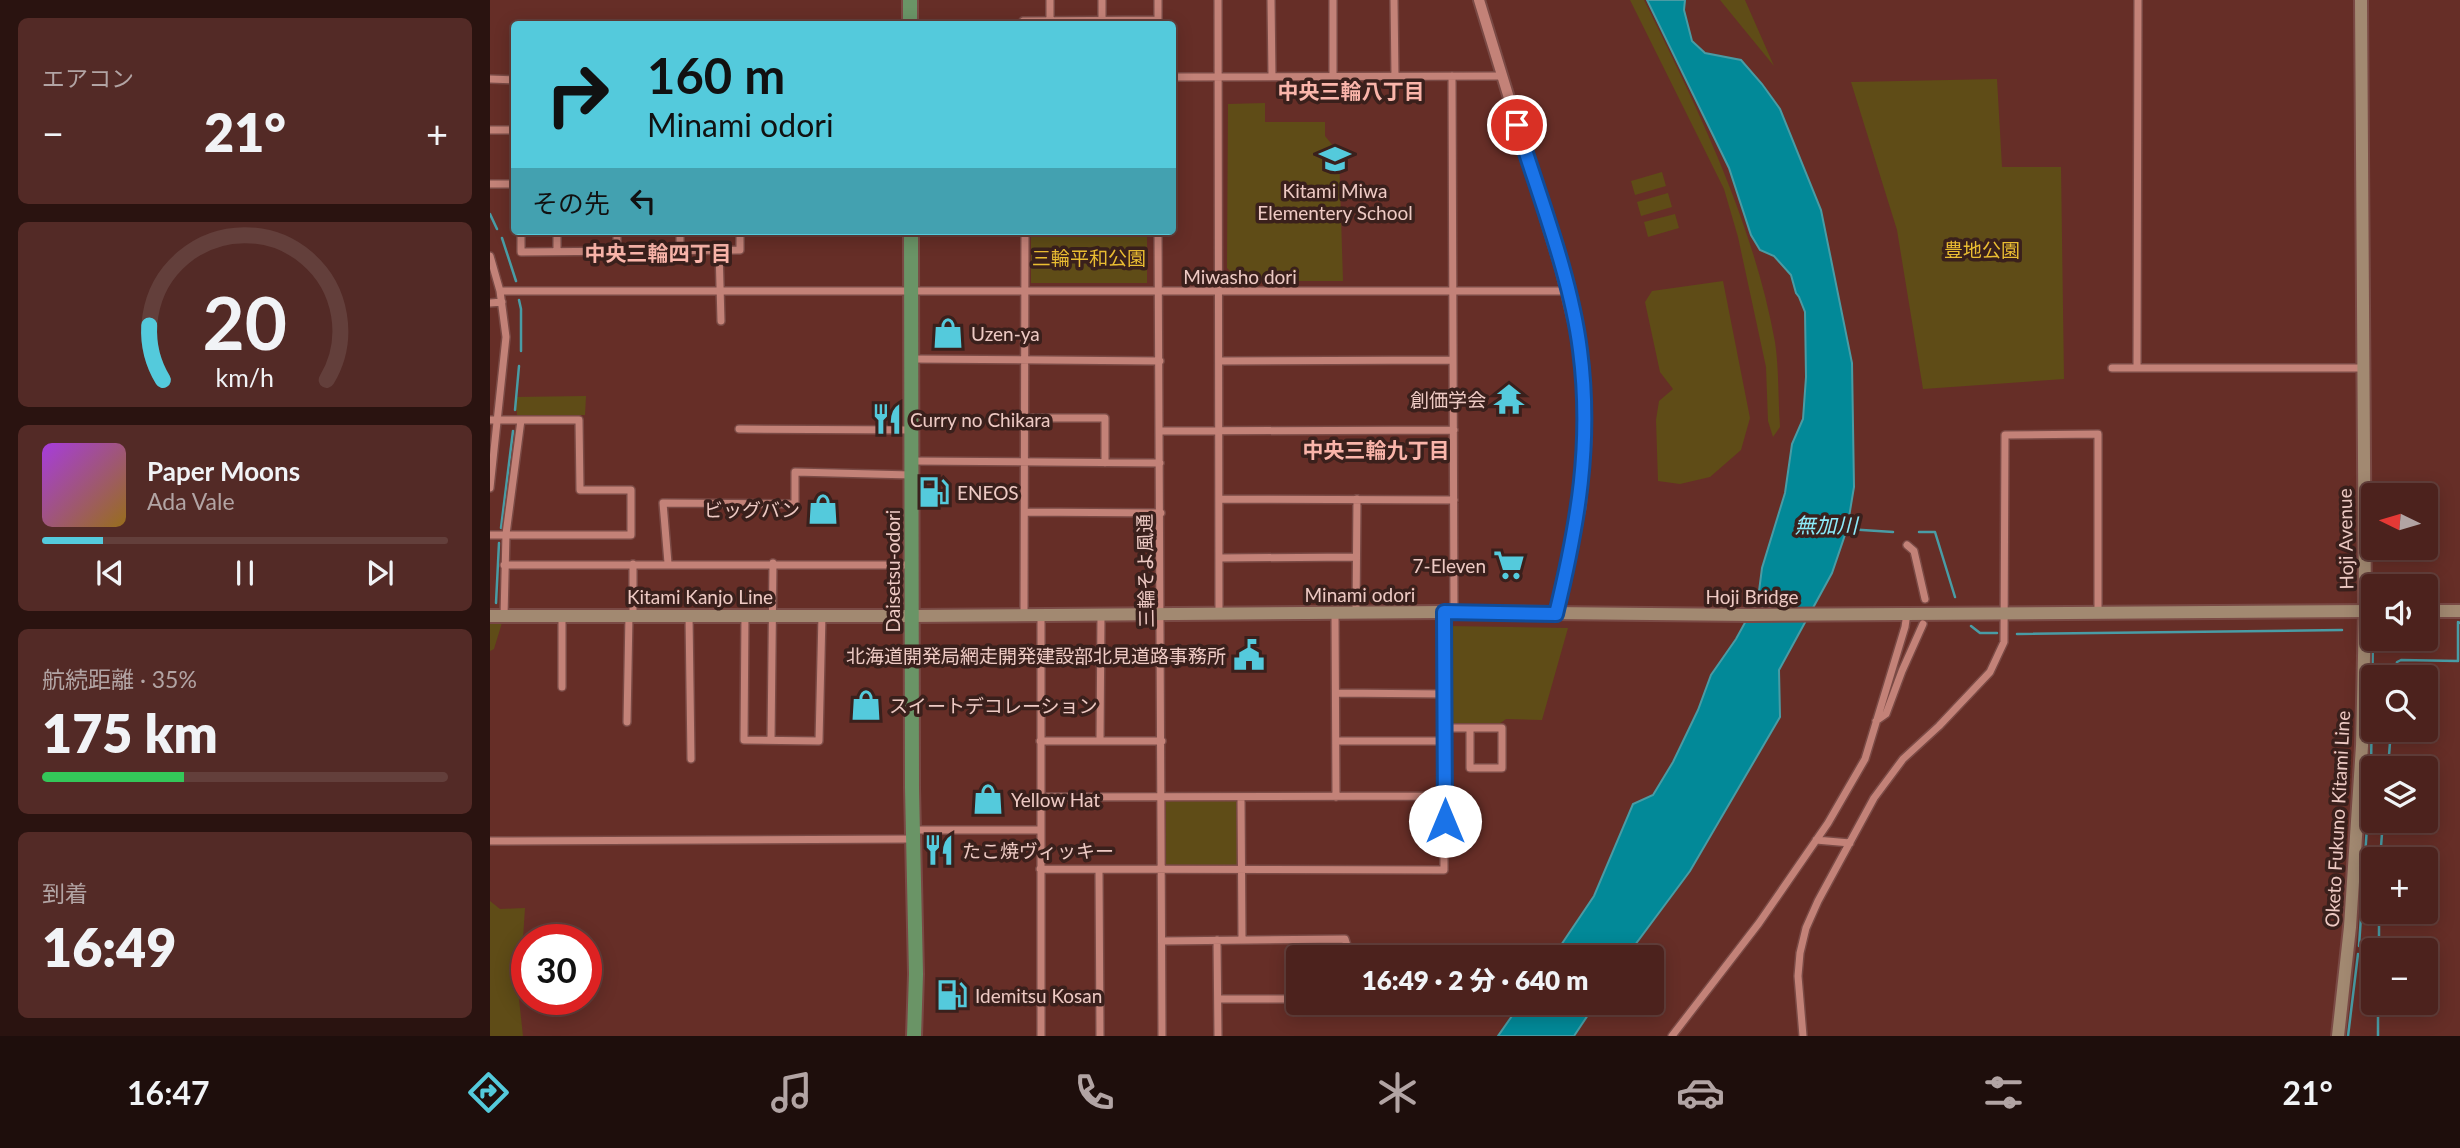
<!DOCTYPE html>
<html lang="ja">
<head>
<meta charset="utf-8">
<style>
  body { margin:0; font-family:Lato,"Noto Sans JP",sans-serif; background:#532a26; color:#f1f3f6; height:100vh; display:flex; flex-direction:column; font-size:26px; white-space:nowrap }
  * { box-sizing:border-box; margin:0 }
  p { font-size:23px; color:#b2a4a4 }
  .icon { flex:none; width:38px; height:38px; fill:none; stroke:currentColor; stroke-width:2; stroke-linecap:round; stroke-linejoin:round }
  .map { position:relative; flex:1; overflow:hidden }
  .sheet { display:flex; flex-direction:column; gap:18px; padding:18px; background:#2a1310; width:490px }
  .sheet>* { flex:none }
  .banner { position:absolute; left:21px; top:21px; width:665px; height:214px; border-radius:7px; box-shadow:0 4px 18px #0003,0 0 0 2px #633f3b; background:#54cadc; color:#111; overflow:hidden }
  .needle { width:46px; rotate:275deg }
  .controls { position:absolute; left:1871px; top:483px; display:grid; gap:14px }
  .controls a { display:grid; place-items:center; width:77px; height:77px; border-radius:7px; background:#4c221d; box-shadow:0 4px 18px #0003,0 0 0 2px #633f3b; font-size:35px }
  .speed { position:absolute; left:21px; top:924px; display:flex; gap:14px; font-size:35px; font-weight:700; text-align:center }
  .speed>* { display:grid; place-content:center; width:91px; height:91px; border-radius:50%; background:#4c221d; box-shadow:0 4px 18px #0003,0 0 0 2px #633f3b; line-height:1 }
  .speed .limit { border:10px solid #d22; background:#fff; color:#111 }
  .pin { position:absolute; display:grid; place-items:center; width:60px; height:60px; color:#fff; margin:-30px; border:4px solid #fff; border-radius:50%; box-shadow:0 2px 7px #0007 }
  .me { position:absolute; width:77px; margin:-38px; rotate:0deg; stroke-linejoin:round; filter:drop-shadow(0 0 5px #0008) }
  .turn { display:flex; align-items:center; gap:24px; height:147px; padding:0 21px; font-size:32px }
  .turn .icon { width:91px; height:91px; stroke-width:2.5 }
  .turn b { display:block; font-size:49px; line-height:60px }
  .then { display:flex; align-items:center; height:66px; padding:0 21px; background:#0003; gap:14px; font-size:26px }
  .big { font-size:52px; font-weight:800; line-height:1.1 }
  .sheet .widget { flex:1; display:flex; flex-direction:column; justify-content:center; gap:10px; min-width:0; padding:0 24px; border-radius:10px; background:#532a26 }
  .sheet .dial { align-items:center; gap:0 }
  .dial svg { height:182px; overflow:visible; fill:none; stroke:#633f3b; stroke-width:7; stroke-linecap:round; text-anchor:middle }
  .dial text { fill:#f1f3f6; stroke:none }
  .song { display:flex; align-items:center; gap:21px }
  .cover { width:84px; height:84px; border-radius:10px; background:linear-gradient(135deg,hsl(280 70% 55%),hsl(40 70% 35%)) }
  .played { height:7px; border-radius:4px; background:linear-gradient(90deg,#54cadc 15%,#633f3b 15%) }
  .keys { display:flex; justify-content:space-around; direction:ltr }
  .heat { display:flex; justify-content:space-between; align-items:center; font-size:38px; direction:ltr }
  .charge { height:10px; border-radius:5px; background:linear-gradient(90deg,#34c759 35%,#633f3b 0) }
  .trip { position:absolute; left:796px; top:945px; width:378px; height:70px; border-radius:7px; background:#4c221d; box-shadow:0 4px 18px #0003,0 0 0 2px #633f3b; font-weight:800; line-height:70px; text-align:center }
  .tabs { display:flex; height:112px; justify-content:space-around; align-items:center; background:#1e0e0c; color:#b2a4a4 }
  .tabs .icon { width:49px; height:49px }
  .tabs .selected { color:#54cadc }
  .tabs b { font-size:32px; color:#f1f3f6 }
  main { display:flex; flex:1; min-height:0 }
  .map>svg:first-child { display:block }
  .green { fill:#5f4c17 }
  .water { fill:#028998; stroke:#499ca5; stroke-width:2 }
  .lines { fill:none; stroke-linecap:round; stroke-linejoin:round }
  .stream { stroke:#499ca5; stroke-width:2.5 }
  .minor-casing { stroke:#7a4a45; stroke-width:10 }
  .tertiary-casing { stroke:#7a4a45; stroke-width:14 }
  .secondary-casing { stroke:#7a4a45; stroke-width:16 }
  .trunk-casing { stroke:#7a4a45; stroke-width:18 }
  .minor { stroke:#c38278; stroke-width:7 }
  .tertiary { stroke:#c38278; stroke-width:10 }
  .secondary { stroke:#a28971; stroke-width:12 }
  .trunk { stroke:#6a9466; stroke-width:14 }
  .route-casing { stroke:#114b97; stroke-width:18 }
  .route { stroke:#1a73e8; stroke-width:12 }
  .labels { text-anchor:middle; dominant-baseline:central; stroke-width:7; stroke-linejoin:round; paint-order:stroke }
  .poi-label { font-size:19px; fill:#eecac4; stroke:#3a201c; text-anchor:start }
  .park-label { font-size:19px; fill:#ebbd32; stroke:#3a201c }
  .street-label { font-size:19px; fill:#eecac4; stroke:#3a201c }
  .neighbourhood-label { font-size:21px; font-weight:bold; fill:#fab5aa; stroke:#3a201c }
  .water-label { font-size:21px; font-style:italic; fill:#8cebfa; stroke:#3a201c }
</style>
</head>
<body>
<main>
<section class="sheet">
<div class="widget"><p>エアコン</p>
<div class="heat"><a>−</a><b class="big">21°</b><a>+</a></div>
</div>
<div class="widget dial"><svg viewBox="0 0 100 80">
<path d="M14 69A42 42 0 1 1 86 69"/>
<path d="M14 69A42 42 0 0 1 8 45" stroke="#54cadc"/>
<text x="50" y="56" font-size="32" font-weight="700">20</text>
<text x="50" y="72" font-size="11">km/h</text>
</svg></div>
<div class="widget">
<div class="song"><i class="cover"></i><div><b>Paper Moons</b><p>Ada Vale</p></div></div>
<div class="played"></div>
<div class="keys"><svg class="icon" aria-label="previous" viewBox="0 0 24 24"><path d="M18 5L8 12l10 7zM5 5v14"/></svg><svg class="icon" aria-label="pause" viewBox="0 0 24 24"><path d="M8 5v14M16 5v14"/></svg><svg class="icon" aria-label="next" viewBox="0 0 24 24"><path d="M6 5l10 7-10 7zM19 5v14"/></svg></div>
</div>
<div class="widget"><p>航続距離 · 35%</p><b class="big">175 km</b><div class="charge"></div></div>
<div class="widget"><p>到着</p><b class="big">16:49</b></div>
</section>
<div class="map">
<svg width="1970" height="1036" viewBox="0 0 1970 1036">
  <rect width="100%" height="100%" fill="#662e27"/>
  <path class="green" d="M 1140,0 L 1154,0 C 1208,109 1263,221 1285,342 C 1289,369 1288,399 1290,427 L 1283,437 L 1278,421 L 1276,367 L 1248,237 L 1234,189 Z
    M 1230,0 L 1255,0 L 1284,66 Z
    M 1507,79 L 1512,167 L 1571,167 L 1574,379 L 1433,389 L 1407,230 L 1361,82 Z
    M 775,103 L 775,122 L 835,122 L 835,136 L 849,153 L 853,281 L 750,281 L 737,268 L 738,104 Z
    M 1172,172 L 1176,186 L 1145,195 L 1141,181 Z
    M 1178,193 L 1182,207 L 1151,216 L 1147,202 Z
    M 1185,214 L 1189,228 L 1158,237 L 1154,222 Z
    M 541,231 L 657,231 L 657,283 L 541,283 Z
    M 1233,281 L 1260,418 L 1251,450 L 1220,477 L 1190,484 L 1168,481 L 1166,420 L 1169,401 L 1183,389 L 1170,372 L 1155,302 L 1162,291 Z
    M 96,396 L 95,415 L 27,416 L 27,411 L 24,411 L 25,397 Z
    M 0,616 L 14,616 L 4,649 L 0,651 Z
    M 958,626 L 1078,628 L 1052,720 L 1016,719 L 1009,724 L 959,724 Z
    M 676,801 L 748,801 L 748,865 L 675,865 Z
    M 0,901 L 10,909 L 35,908 L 29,999 L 33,1036 L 0,1036 Z"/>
  <path class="water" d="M 1157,0 L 1195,0 L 1194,10 L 1202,41 L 1215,53 L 1251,60 L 1272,84 L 1290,109 L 1331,210 L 1362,363 L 1364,487 L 1357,529 L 1342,573 L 1289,670 L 1290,717 L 1200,871 L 1136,957 L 1063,957 L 1104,896 L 1143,804 L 1163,795 L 1183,762 L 1208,710 L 1221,675 L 1246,639 L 1268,599 L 1272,568 L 1295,493 L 1302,444 L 1313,419 L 1316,377 L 1315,312 L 1309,297 L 1306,293 L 1301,275 L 1284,256 L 1270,250 L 1261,235 L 1239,168 Z
    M 1031,1003 L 1106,1003 L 1084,1036 L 1008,1036 Z"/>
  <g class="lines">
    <path class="stream" d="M 0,214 L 7,229
      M 12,238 L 26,281
      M 29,300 L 31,309 L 31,351
      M 25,410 L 29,366
      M 11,528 L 23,431
      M 1357,529 L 1403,532
      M 1429,532 L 1445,532 L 1465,597
      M 6,603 L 9,543
      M 1481,626 L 1490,633 L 1507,633
      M 1527,634 L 1852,630
      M 1905,677 L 1907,662 L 1911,660 L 1968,661 L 1968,622 L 1970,623
      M 1898,768 L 1901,730
      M 1890,859 L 1893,821
      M 1869,946 L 1881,767 L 1883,634 L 1880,631
      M 1889,946 L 1889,912
      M 1888,1003 L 1888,1036
      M 1858,1036 L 1868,954"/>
    <defs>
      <path id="minor" d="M 560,0 L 560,20
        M 668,0 L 668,24
        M 728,0 L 729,614
        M 781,0 L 782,76
        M 904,0 L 905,76
        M 1648,0 L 1647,368 L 1873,368
        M 612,20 L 612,0
        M 534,24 L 533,21 L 668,20
        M 843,76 L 843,0
        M 962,76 L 964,613
        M 682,77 L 1011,76
        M 0,79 L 24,80
        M 0,130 L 24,130
        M 0,184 L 21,184 L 24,181
        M 31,231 L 31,252 L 250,250 L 250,231
        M 67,231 L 67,251
        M 190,231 L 190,250
        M 668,231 L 672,1036
        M 127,250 L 127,231
        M 229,250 L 231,321
        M 0,256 L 10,291 L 16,337 L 0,488
        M 10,291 L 1078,291
        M 0,303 L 12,302
        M 422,359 L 670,361
        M 729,361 L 963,360
        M 1622,368 L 1647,368
        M 536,418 L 615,418 L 615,463
        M 0,420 L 89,420 L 90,490 L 141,490 L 141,535 L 0,535
        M 249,429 L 421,430
        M 670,431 L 964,430
        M 422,461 L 670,463
        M 729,499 L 964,500
        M 535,512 L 671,513
        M 1417,545 L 1424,551 L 1435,599
        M 729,558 L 866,557
        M 178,563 L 173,503 L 305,504 L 305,472 L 421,475
        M 14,565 L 421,565
        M 845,613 L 846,797
        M 866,613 L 867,499
        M 72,615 L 72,687
        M 143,615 L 143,564
        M 255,615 L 254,740 L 329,741 L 332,615
        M 534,615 L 535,231
        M 14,616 L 16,534 L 31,420
        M 199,616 L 201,759
        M 846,693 L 955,694
        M 1386,721 L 1396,714 L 1412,671 L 1433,624
        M 137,722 L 139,615
        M 955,728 L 1012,728 L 1012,768 L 980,768 L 980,728
        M 281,740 L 283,563
        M 610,740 L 611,615
        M 550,741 L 672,741
        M 846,741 L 955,741
        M 550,797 L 955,796
        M 751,798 L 752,939
        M 423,830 L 550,830
        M 1326,840 L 1360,843
        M 0,841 L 422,839
        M 550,869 L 954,870 L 954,612
        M 609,870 L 610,1036
        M 727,940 L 728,1036
        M 672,941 L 855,939 L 859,952 L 852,957
        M 728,999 L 799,999 L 808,992
        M 551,1036 L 551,615
        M 1182,1036 L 1269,923 L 1338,823 L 1375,759 L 1415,627 L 1417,613
        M 1313,1036 L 1308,976 L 1310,953 L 1316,928 L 1328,901 L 1384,798 L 1413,759 L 1449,726 L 1500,672 L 1514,642 L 1515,435 L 1608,434 L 1608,613"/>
      <path id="tertiary" d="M 989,0 L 1071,268 L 1090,348 L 1096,437 L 1090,506 L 1066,613"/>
      <path id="secondary" d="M 1936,611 L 1970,611
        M 0,616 L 421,616 L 954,612 L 1260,615 L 1883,611
        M 1848,1036 L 1860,927 L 1872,746 L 1875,611 L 1871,0"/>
      <path id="trunk" d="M 420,24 L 420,0
        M 421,231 L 422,788 L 426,974 L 424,1036"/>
    </defs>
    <use href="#minor" class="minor-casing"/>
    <use href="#tertiary" class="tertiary-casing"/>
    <use href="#secondary" class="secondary-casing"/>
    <use href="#trunk" class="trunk-casing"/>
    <use href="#minor" class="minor"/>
    <use href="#tertiary" class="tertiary"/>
    <use href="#secondary" class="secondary"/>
    <use href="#trunk" class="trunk"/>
  </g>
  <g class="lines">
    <defs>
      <path id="route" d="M 955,821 L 954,612 L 1066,614 C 1088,524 1102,443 1090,350 C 1081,277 1049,196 1027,125"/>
    </defs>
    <use href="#route" class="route-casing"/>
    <use href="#route" class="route"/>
  </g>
  <defs>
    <symbol id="school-bare" viewBox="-9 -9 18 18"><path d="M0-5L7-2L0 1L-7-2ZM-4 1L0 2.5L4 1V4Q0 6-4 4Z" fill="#54cadc" stroke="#3a201c" stroke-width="2.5" paint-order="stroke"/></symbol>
    <symbol id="shop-bare" viewBox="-9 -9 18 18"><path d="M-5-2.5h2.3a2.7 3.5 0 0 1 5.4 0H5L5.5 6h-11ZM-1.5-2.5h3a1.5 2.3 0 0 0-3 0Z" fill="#54cadc" stroke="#3a201c" stroke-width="2.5" paint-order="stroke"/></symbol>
    <symbol id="temple-bare" viewBox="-9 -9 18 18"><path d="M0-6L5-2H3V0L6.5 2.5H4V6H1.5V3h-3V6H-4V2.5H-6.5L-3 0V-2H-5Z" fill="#54cadc" stroke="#3a201c" stroke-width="2.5" paint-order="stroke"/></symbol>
    <symbol id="restaurant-bare" viewBox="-9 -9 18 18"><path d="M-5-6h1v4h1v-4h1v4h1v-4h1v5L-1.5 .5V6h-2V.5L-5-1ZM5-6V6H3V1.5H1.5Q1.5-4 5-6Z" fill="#54cadc" stroke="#3a201c" stroke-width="2.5" paint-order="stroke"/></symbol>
    <symbol id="fuel-bare" viewBox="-9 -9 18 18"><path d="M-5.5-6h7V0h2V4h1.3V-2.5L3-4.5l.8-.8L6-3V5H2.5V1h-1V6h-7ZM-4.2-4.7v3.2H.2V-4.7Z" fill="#54cadc" stroke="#3a201c" stroke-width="2.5" paint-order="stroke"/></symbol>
    <symbol id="supermarket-bare" viewBox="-9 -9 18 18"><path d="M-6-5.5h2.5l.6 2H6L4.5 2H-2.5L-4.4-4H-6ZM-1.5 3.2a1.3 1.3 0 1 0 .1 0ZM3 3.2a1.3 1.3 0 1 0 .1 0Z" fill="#54cadc" stroke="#3a201c" stroke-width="2.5" paint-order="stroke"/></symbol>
    <symbol id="civic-bare" viewBox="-9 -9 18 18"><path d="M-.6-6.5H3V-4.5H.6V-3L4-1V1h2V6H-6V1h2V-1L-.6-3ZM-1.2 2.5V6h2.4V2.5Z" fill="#54cadc" stroke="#3a201c" stroke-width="2.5" paint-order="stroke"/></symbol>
  </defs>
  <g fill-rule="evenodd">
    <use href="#school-bare" x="823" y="137" width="44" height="44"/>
    <use href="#shop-bare" x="436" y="311" width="44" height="44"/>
    <use href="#temple-bare" x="997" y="377" width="44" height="44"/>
    <use href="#restaurant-bare" x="375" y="397" width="44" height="44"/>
    <use href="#fuel-bare" x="422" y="470" width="44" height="44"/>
    <use href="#shop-bare" x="311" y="487" width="44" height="44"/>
    <use href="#supermarket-bare" x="997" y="543" width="44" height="44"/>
    <use href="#civic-bare" x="737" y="633" width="44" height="44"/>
    <use href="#shop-bare" x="354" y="683" width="44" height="44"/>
    <use href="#shop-bare" x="476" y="777" width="44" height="44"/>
    <use href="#restaurant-bare" x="427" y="828" width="44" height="44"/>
    <use href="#fuel-bare" x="440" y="973" width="44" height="44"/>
  </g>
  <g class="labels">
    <g class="poi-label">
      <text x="845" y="190" text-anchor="middle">Kitami Miwa<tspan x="845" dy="22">Elementery School</tspan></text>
      <text x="481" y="333">Uzen-ya</text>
      <text x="996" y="399" text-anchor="end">創価学会</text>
      <text x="420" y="419">Curry no Chikara</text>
      <text x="467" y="492">ENEOS</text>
      <text x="310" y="509" text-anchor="end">ビッグバン</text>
      <text x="996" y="565" text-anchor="end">7-Eleven</text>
      <text x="736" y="655" text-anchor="end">北海道開発局網走開発建設部北見道路事務所</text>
      <text x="399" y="705">スイートデコレーション</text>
      <text x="521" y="799">Yellow Hat</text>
      <text x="472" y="850">たこ焼ヴィッキー</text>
      <text x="485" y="995">Idemitsu Kosan</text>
    </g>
    <g class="park-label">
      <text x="1492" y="249">豊地公園</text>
      <text x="599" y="257">三輪平和公園</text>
    </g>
    <g class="street-label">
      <text x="750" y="276">Miwasho dori</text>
      <text transform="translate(1855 539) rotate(-91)">Hoji Avenue</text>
      <text transform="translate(402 571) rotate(-90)">Daisetsu-odori</text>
      <text transform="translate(655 571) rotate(-91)">三輪そよ風通</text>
      <text x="870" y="594">Minami odori</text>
      <text x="210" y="596">Kitami Kanjo Line</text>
      <text x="1262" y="596">Hoji Bridge</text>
      <text transform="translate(1847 819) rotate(-87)">Oketo Fukuno Kitami Line</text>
    </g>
    <g class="neighbourhood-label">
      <text x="861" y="90">中央三輪八丁目</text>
      <text x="168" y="252">中央三輪四丁目</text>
      <text x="886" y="449">中央三輪九丁目</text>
    </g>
    <g class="water-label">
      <text x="1336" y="524">無加川</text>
    </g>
  </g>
</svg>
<div class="controls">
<a><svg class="needle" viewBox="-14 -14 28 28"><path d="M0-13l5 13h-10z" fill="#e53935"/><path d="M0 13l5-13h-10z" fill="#b2a4a4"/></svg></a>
<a><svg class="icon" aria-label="sound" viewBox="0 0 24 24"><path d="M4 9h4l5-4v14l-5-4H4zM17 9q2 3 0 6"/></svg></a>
<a><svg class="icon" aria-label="search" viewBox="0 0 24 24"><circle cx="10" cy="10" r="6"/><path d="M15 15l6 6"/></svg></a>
<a><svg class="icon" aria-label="layers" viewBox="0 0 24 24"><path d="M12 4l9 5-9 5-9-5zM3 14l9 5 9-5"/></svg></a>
<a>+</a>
<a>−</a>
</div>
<div class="speed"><div class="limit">30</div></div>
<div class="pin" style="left:1027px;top:125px;background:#d93025"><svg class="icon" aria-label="arrive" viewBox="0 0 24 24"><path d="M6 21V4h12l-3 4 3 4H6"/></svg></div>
<svg class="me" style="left:955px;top:821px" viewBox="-20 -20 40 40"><circle r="19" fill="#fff"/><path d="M0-13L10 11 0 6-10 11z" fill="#1a73e8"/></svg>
<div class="trip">16:49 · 2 分 · 640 m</div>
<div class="banner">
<div class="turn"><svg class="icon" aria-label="right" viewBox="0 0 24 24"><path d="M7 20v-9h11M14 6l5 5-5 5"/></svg><div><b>160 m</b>Minami odori</div></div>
<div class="then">その先<svg class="icon" aria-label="left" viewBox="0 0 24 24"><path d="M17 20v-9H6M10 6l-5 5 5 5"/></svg></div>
</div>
</div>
</main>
<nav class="tabs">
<b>16:47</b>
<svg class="icon selected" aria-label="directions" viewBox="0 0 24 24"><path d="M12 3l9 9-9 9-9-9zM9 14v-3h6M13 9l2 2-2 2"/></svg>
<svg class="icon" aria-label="music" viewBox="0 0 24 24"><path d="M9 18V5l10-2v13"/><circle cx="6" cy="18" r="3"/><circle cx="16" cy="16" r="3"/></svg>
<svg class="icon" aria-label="phone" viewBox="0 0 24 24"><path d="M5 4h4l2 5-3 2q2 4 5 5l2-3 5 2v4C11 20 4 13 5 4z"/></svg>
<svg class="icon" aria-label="climate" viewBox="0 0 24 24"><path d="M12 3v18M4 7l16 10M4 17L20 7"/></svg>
<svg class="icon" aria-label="car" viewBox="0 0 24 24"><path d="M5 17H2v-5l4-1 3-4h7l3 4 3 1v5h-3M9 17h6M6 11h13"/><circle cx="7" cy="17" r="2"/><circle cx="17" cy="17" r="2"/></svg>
<svg class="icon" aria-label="filters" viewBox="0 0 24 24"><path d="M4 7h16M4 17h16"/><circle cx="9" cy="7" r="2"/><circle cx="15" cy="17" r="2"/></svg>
<b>21°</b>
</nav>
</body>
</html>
